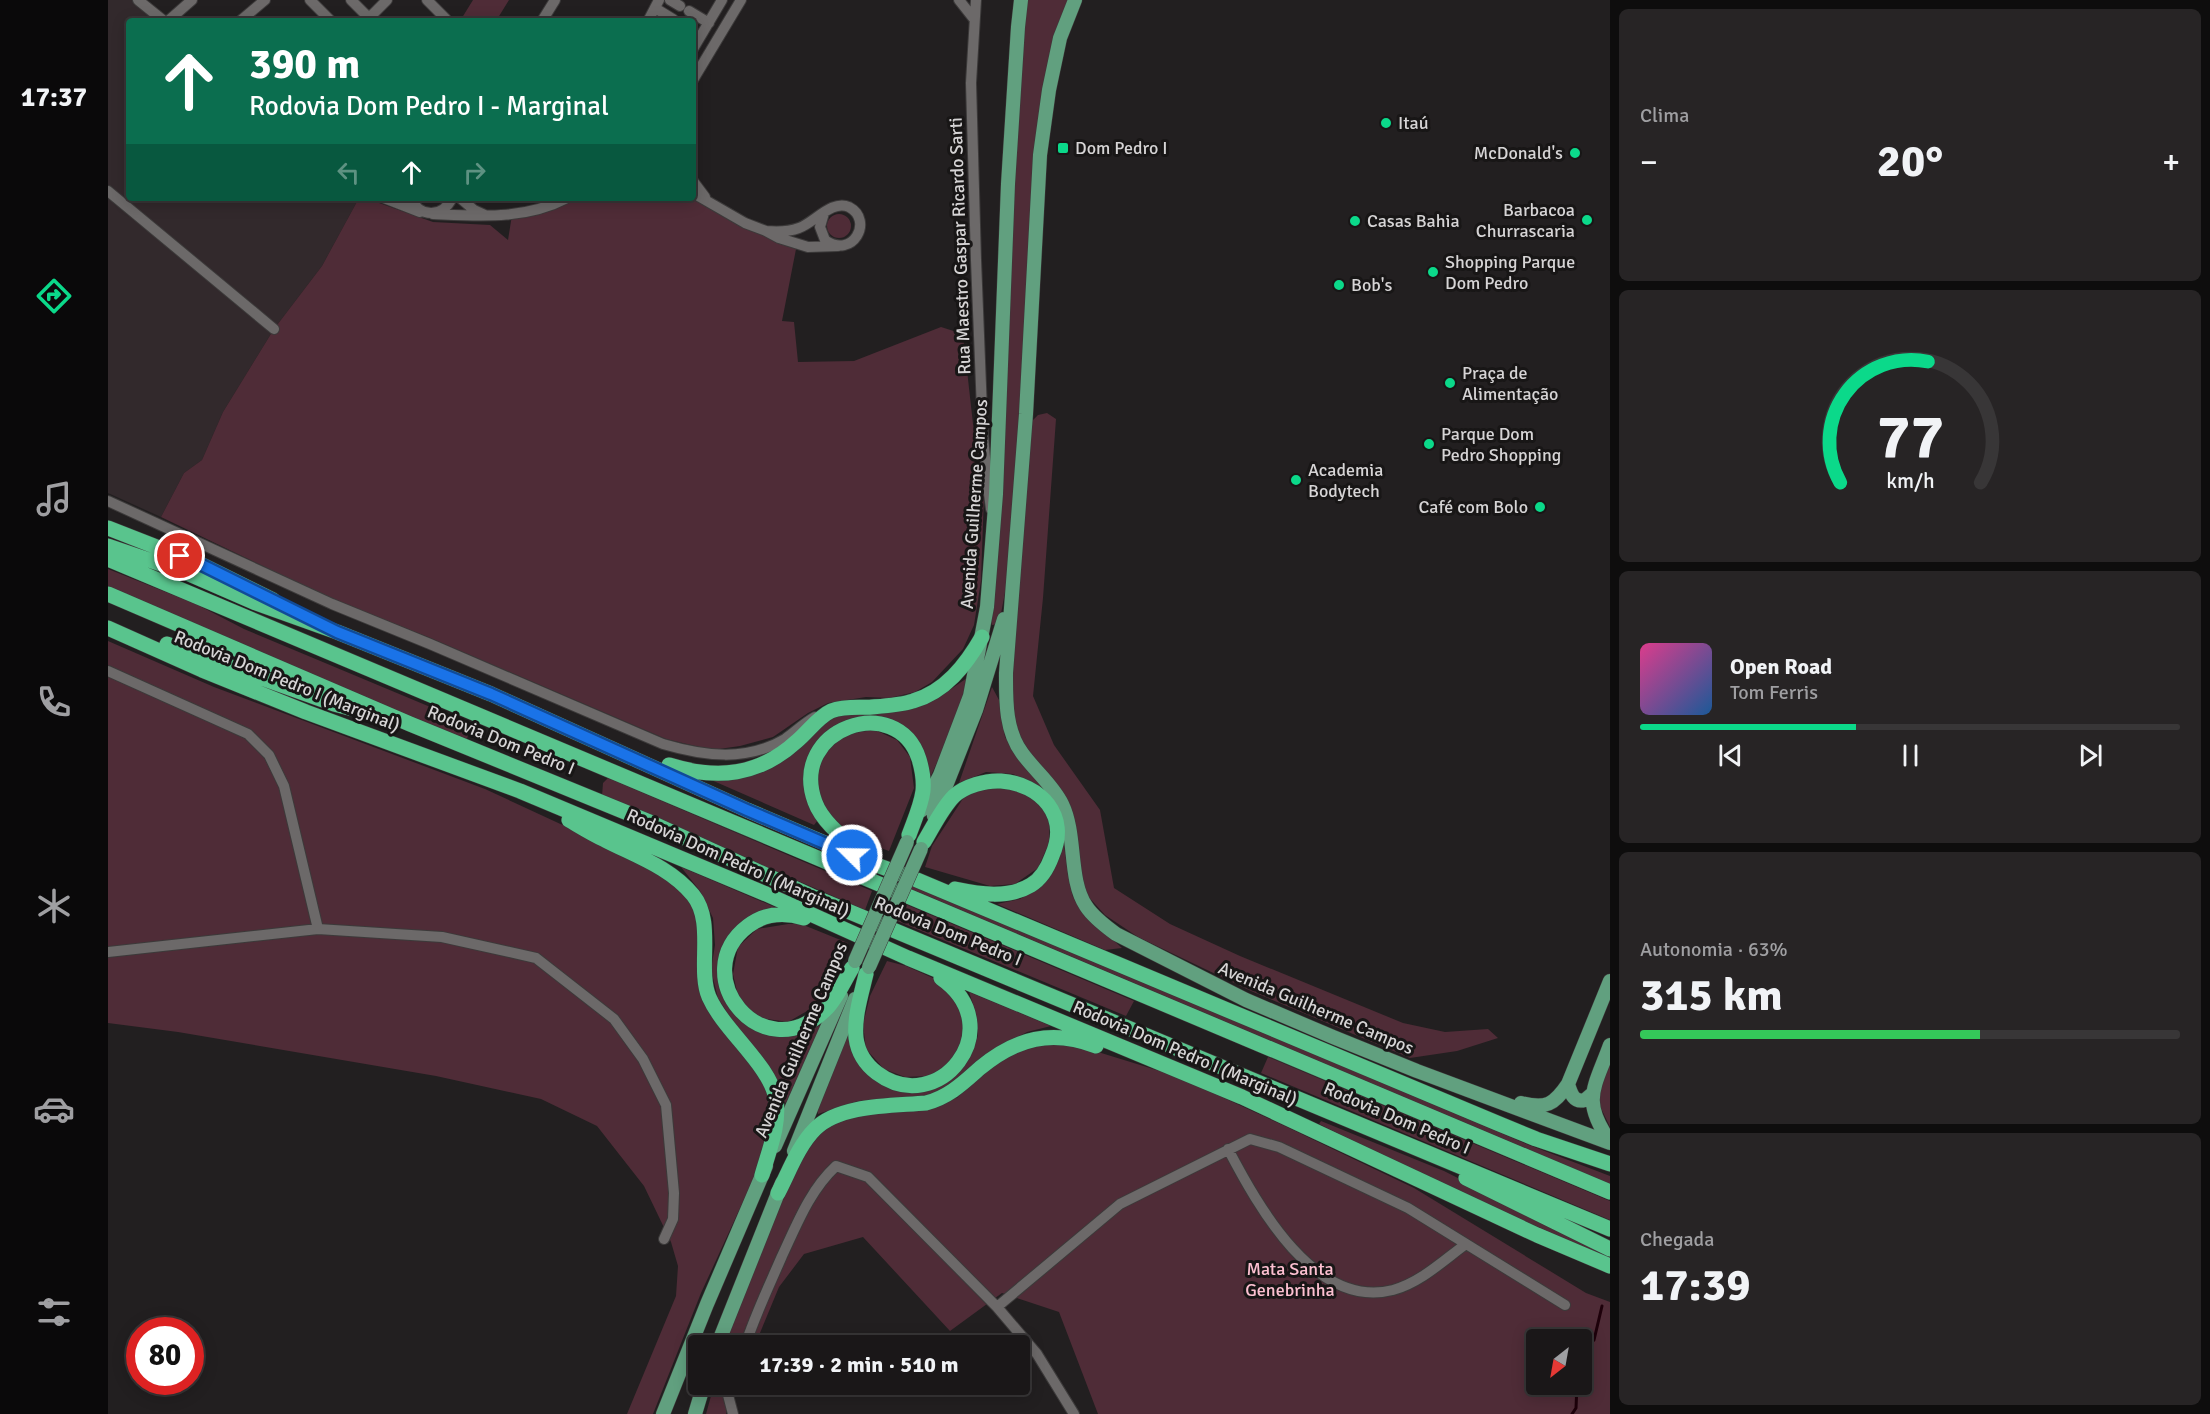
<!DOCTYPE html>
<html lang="pt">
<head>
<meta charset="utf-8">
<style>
  body { margin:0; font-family:Signika,sans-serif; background:#272425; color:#f1f3f6; height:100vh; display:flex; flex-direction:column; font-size:22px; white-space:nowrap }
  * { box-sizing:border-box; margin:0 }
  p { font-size:20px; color:#9f9fa2 }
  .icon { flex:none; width:33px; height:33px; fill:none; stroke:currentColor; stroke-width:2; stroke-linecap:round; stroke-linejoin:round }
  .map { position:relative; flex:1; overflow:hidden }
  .details { display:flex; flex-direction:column; gap:9px; padding:9px; background:#0e0d0d; width:600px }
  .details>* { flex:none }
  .guide { position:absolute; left:18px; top:18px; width:570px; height:183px; border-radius:6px; box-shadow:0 3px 15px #0003,0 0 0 2px #383637; background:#0b6e4f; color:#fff; overflow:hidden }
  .needle { width:39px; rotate:211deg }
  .buttons { position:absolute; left:1418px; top:1329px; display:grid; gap:12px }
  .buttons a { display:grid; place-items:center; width:66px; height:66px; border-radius:6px; background:#1a1718; box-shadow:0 3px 15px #0003,0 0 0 2px #383637; font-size:30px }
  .speed { position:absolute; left:18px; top:1317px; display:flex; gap:12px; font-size:30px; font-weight:700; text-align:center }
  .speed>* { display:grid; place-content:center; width:78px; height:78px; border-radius:50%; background:#1a1718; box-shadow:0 3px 15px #0003,0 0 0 2px #383637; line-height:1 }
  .speed .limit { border:9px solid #d22; background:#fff; color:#111 }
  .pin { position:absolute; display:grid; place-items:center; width:51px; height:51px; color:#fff; margin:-26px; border:3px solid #fff; border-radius:50%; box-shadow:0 2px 6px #0007 }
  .me { position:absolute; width:66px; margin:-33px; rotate:293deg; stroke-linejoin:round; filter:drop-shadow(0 0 4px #0008) }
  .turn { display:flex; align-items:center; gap:21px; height:126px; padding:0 24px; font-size:27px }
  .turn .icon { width:78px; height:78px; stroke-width:2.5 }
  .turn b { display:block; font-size:42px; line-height:51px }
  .lanes { display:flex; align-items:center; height:57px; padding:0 24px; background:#0003; justify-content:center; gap:30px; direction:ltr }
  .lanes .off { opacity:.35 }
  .big { font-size:45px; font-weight:800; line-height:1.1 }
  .details .widget { flex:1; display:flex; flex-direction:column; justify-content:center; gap:9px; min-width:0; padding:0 21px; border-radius:9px; background:#272425 }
  .details .dial { align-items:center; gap:0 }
  .dial svg { height:156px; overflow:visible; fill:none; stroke:#383637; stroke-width:7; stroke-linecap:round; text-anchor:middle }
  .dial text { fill:#f1f3f6; stroke:none }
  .song { display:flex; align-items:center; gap:18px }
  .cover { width:72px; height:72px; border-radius:9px; background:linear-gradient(135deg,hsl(330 70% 55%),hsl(210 70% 35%)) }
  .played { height:6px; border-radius:3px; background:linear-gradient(90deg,#0bd98a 40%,#383637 40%) }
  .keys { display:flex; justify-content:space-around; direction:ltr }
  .heat { display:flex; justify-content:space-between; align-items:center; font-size:33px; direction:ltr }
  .charge { height:9px; border-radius:4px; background:linear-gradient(90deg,#34c759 63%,#383637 0) }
  .trip { position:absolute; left:580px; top:1335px; width:342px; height:60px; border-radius:6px; background:#1a1718; box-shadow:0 3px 15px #0003,0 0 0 2px #383637; font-weight:800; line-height:60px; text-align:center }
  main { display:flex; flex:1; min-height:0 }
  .dock { display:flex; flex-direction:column; width:108px; justify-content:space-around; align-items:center; background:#0a090a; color:#9f9fa2 }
  .dock .icon { width:42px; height:42px }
  .dock .active { color:#0bd98a }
  .dock b { font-size:27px; color:#f1f3f6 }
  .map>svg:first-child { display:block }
  .built { fill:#32292c }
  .green { fill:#4f2c37; fill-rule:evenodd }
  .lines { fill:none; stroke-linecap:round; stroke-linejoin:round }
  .stream { stroke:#1d000a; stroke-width:3 }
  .minor-casing { stroke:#3c3a3a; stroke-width:12 }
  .major-casing { stroke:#3c3a3a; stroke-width:15 }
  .highway-casing { stroke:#3c3a3a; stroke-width:16 }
  .minor { stroke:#6c6969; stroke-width:10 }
  .major { stroke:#61a07f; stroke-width:14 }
  .highway { stroke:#59c48d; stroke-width:15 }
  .major-bridge-casing { stroke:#3c3a3a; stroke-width:15; stroke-linecap:butt }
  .major-bridge { stroke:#61a07f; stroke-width:14 }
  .route-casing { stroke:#114b97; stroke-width:15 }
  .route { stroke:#1a73e8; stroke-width:10 }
  .poi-dot { fill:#0bd98a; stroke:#181616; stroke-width:2 }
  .labels { text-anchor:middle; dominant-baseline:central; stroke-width:6; stroke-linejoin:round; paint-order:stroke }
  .poi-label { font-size:18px; fill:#d6d4d5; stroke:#181616; text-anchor:start }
  .street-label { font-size:18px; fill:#d6d4d5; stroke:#181616 }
  .park-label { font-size:18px; fill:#fdc0d1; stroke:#181616 }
</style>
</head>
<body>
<main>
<nav class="dock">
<b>17:37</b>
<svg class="icon active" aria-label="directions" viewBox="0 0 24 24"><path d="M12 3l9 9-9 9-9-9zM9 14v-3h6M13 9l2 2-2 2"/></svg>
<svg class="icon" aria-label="music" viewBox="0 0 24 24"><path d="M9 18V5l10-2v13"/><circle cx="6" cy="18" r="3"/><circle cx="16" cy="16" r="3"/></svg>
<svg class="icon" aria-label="phone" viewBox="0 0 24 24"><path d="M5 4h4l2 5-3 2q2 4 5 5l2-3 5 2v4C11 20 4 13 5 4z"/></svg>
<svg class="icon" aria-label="climate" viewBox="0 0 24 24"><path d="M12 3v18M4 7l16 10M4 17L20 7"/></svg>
<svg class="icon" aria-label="car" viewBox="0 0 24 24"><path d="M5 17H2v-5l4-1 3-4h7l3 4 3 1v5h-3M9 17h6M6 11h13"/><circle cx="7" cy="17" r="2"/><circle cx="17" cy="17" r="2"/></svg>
<svg class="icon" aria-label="filters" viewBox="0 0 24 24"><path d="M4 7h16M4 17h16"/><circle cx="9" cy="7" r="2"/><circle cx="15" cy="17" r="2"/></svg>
</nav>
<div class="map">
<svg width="1502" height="1414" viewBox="0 0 1502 1414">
  <rect width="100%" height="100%" fill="#221f20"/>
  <path class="built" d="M 0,0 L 25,0 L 50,21 L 21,21 L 21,198 L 251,198 L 214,266 L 166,329 L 115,412 L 94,460 L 76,473 L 53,517 L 0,493 Z"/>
  <path class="green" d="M 365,0 L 401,0 L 388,21 L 352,21 Z
    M 916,0 L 964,0 L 926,211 L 899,582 L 891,624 L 884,625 L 883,621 C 895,530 894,437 898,345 C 902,230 909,115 916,0 Z
    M 251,198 L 257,198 L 325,222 L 382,225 L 400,240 L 404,215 L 459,198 L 585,198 L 689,244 L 674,321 L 686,322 L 690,362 L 746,361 L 833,327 L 855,334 L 865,424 L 876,495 L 873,581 L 866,625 L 855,649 L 824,682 L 807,692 L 781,698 L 758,697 L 720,703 L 700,713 L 665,737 L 632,746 L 604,750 L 558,739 L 320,637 L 223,599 L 53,517 L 76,473 L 94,460 L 115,412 L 166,329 L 214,266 Z
    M719 226a12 12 0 1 1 24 0a12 12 0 1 1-24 0Z
    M 939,413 L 948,419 L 935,598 L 925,696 L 946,745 L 992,810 L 1006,888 L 1062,924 L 1132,956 L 1295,1023 L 1337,1032 L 1380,1029 L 1390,1038 L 1349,1051 L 1302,1058 L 1143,991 L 1030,937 L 997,915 L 977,893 L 936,774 L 907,729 L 901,667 L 924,421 L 930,415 Z
    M 0,569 L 88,604 L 136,629 L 363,724 L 359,739 L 200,675 L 0,587 Z
    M 0,641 L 106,687 L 377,789 L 567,877 L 591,909 L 599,986 L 657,1075 L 667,1132 L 593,1293 L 545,1414 L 519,1414 L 568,1296 L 570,1266 L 563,1242 L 536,1186 L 489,1126 L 433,1099 L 328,1076 L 70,1032 L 0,1023 Z
    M 859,678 C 853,713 836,747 821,780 C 820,759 813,735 793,725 C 786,722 777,722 770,721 C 764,720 758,718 752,719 C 711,721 689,763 699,800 C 700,807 706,814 710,820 L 706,825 L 601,779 L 638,776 L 722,716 L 818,702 L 843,689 Z
    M 884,687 L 891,700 L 897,737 L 908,755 L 951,805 L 960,876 L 965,897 L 974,912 L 1014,948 L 997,950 L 889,904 L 912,899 L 930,888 L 949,809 L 931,786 L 905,774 L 878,772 L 851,783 Z
    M 767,730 L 789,740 L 802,757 L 806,788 L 781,851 C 763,845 739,832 724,819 C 706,804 703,759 723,744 C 737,733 750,732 767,730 Z
    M 500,778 L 764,891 L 757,910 L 494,796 L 495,783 Z
    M 887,783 L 919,793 L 941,813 L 941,843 L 930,868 L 907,884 L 882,886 L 817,867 L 824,846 L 858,794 Z
    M 573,867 L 669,908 L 612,960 L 632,1018 L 696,1032 L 713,1025 L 678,1103 L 675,1101 L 610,998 L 603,970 L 607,945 L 605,918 L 592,891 Z
    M 805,884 L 1421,1145 L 1502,1176 L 1502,1184 L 803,889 Z
    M 797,904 L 1026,1001 L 1018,1016 L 789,921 Z
    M 680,924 L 693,924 L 740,943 L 727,979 L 706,1007 L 680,1022 L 652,1018 L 631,1000 L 625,974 L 630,947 L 649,929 Z
    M 779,961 L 798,966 L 825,978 L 854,1006 L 857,1038 L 841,1065 L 820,1076 L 797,1077 L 776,1069 L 758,1049 L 755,1024 L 762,996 Z
    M 861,992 L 943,1026 L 919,1032 L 883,1051 L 840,1088 L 817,1098 L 750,1101 L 710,1114 L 709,1106 L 738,1032 L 744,1048 L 785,1088 L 845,1075 L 861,1058 L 870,1036 L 868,1013 Z
    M 938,1036 L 1068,1076 L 1179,1127 L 1306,1188 L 1478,1293 L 1502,1302 L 1502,1414 L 990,1414 L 951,1312 L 894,1293 L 842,1331 L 755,1237 L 696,1254 L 671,1287 L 647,1345 L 617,1346 L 651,1238 L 708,1129 L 742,1111 L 849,1098 L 880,1063 ZM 1428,1340 L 1473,1340 L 1473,1384 L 1428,1384 Z
    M 1502,1056 L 1502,1127 L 1490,1102 L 1492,1083 Z
    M 1160,1057 L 1502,1201 L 1502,1220 L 1153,1073 Z
    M 1213,1121 L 1336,1171 L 1502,1255 L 1502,1259 L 1331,1183 L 1211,1124 Z
    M 606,1385 L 629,1385 L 619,1406 L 618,1414 L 598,1414 Z"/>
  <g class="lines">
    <path class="stream" d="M 1473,1353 L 1486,1340 L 1494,1306
      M 1464,1414 L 1468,1408 L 1469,1384"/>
    <defs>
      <path id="minor" d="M 30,0 L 56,21
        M 202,0 L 223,21
        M 243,0 L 261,18 L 279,0
        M 319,0 L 338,19 L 336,21
        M 562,0 L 572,6
        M 851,0 L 866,19
        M 868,0 L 863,83 L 868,260 L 875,436 L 879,479 L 883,509
        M 547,8 L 565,19
        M 581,11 L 601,23
        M 60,21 L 84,0
        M 132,21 L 157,0
        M 434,21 L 447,0
        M 540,21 L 551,0
        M 585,49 L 614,0
        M 585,80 L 633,0
        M 585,181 L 597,197
        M 0,191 L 166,329
        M 585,193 L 637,223 L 658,231 L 671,238 L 700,247 L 730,246
        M 276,198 L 312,212
        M 303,198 C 311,218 335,218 344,198
        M 352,198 L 366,210 L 377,215
        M 325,214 C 371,216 417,220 459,198
        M 658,231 C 669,232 680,232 691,228 C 706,223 724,199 741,207 C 766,220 745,260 717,240 L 712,227 L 716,213
        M 0,501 L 224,604 L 322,644 L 555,744 C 596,756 638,762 677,739 C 687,732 696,723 707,717
        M 0,671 L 140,734 L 161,755 L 176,786 L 210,929
        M 0,952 L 210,929 L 334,937 L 428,958 L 506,1019 L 535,1059 L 558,1105 L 566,1193 L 565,1219 L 556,1239
        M 1120,1149 C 1150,1206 1207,1310 1285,1290 C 1312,1283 1336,1260 1358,1244
        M 889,1307 L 1012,1204 L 1142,1139 L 1171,1147 L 1300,1208 L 1457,1305
        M 637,1346 C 647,1315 661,1286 674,1256 C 689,1224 702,1190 728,1166 L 760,1177 L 889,1307 L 929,1354 L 966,1414
        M 623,1384 L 620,1395 L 625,1414"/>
      <path id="major" d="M 967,0 L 952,38 L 941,90 L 932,155 L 918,414 L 898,673 C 898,700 897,730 914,753 C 926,770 945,785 954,804 C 969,835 960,879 978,906 C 985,917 997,926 1008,934 L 1138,1000 L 1225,1037 L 1309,1071 L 1502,1143
        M 814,810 L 832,775 L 862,696 L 879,607 L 888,494 L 900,184 L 910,27 L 913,0
        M 826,816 L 868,710 L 896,619
        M 1502,1045 C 1486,1089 1473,1100 1502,1142
        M 1460,1084 C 1463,1094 1466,1103 1477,1100 L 1484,1094
        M 1413,1103 C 1438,1109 1446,1105 1460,1084 L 1502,981
        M 667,1146 L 733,996
        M 686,1151 L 747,999
        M 609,1346 L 674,1183
        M 555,1414 L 599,1304 L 658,1166
        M 587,1414 L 596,1384"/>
      <path id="highway" d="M 0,528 L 92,564 L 165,600
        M 0,546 L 79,573 L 148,603 L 229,632 L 383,694 L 639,810 L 766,864 L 809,880 L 1389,1123 L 1428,1139 L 1502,1164
        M 0,559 L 1502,1192
        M 0,594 L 302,724 L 544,823 L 706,897 L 1502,1229
        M 0,628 L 94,670 L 198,712 L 412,791 L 658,894 L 800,958 L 1134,1097 L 1429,1235 L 1502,1266
        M 59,644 L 226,704 L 249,710
        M 561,765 C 609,780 651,776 689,741 C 700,732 710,717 723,711 C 737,706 750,708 764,707 C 777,706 793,705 805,701 C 837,692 858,665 874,637
        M 461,820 C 473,827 484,834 497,840 C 528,856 562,867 585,895 C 607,922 589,968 601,997 C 616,1031 662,1065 668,1099 C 672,1125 661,1150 654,1175
        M 816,842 C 825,827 834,808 846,796 C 857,786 878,780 893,781 C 933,784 962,816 944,856 C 940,867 933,879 923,885 C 900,899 871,894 847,889
        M 757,856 C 740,841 715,824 707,802 C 680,728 789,691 811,759 C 814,769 816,781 815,791 C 813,806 806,821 801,835
        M 696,918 C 676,912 657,913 640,926 C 577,974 654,1071 717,1010 C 728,1000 736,981 744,968
        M 758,974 C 753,995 746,1017 748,1038 C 750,1053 757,1064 769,1073 C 830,1119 904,1028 833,978
        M 1358,1178 L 1502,1249
        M 670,1193 C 681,1172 690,1146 707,1129 C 732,1104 785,1106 818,1103 C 841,1097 855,1083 872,1068 C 908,1038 944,1029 988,1046"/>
    </defs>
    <use href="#minor" class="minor-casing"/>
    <use href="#major" class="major-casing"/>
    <use href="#highway" class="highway-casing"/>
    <use href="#minor" class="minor"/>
    <use href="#major" class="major"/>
    <use href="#highway" class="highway"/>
    <defs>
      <path id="major-bridge" d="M 747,961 L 799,842
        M 761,967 L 813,849"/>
    </defs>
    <use href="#major-bridge" class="major-bridge-casing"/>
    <use href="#major-bridge" class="major-bridge"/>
  </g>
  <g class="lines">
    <defs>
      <path id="route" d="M 72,556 L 92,564 L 229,632 L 383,694 L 639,810 L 744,855"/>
    </defs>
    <use href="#route" class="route-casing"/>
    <use href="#route" class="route"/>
  </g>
  <g class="poi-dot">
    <circle cx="1278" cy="123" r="6"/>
    <rect x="949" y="142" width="12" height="12" rx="3"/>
    <circle cx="1467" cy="153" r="6"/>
    <circle cx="1479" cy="220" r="6"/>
    <circle cx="1247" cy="221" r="6"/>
    <circle cx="1325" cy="272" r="6"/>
    <circle cx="1231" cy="285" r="6"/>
    <circle cx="1342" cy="383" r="6"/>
    <circle cx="1321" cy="444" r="6"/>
    <circle cx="1188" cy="480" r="6"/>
    <circle cx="1432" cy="507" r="6"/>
  </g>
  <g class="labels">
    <g class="poi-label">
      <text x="1290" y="123">Itaú</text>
      <text x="967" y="148">Dom Pedro I</text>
      <text x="1455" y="153" text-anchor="end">McDonald's</text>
      <text x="1467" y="210" text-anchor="end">Barbacoa<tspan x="1467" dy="21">Churrascaria</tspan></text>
      <text x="1259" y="221">Casas Bahia</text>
      <text x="1337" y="262">Shopping Parque<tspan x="1337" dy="21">Dom Pedro</tspan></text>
      <text x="1243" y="285">Bob's</text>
      <text x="1354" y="373">Praça de<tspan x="1354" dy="21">Alimentação</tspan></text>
      <text x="1333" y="434">Parque Dom<tspan x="1333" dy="21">Pedro Shopping</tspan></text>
      <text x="1200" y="470">Academia<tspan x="1200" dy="21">Bodytech</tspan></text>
      <text x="1420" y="507" text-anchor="end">Café com Bolo</text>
    </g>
    <g class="street-label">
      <text transform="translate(852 246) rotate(-92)">Rua Maestro Gaspar Ricardo Sarti</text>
      <text transform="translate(866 504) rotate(-86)">Avenida Guilherme Campos</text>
      <text transform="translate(179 681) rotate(22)">Rodovia Dom Pedro I (Marginal)</text>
      <text transform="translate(393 740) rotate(22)">Rodovia Dom Pedro I</text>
      <text transform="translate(630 863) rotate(24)">Rodovia Dom Pedro I (Marginal)</text>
      <text transform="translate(840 931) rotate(22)">Rodovia Dom Pedro I</text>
      <text transform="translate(1208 1008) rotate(23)">Avenida Guilherme Campos</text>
      <text transform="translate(693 1040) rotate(-67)">Avenida Guilherme Campos</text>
      <text transform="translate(1077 1053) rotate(23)">Rodovia Dom Pedro I (Marginal)</text>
      <text transform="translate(1289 1118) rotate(23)">Rodovia Dom Pedro I</text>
    </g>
    <g class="park-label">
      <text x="1182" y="1269">Mata Santa<tspan x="1182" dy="21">Genebrinha</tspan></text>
    </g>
  </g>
</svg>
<div class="buttons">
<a><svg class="needle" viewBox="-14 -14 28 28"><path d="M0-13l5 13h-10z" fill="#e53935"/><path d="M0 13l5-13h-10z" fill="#9f9fa2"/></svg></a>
</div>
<div class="speed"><div class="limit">80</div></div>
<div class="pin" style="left:72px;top:556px;background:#d93025"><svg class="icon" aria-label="arrive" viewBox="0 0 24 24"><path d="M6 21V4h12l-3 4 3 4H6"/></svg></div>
<svg class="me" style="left:744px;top:855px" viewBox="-20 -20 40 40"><circle r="17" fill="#1a73e8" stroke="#fff" stroke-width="3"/><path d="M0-11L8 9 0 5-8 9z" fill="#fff"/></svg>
<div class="trip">17:39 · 2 min · 510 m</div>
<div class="guide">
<div class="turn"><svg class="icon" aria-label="ahead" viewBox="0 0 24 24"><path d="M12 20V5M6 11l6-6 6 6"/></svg><div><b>390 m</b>Rodovia Dom Pedro I - Marginal</div></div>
<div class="lanes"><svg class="icon off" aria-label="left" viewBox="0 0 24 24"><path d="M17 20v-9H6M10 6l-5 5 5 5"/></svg><svg class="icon" aria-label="ahead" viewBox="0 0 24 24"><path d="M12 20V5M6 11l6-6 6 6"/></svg><svg class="icon off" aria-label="right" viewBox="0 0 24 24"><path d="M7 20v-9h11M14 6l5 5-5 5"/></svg></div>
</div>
</div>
<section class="details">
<div class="widget"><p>Clima</p>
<div class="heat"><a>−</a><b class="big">20°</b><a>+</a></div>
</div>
<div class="widget dial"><svg viewBox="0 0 100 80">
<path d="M14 69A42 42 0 1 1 86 69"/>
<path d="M14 69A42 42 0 0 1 59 7" stroke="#0bd98a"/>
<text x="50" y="56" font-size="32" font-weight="700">77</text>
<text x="50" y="72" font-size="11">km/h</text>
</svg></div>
<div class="widget">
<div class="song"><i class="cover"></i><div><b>Open Road</b><p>Tom Ferris</p></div></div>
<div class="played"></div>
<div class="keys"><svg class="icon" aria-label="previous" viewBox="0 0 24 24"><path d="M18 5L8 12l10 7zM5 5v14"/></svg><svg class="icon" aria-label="pause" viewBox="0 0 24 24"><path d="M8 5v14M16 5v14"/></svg><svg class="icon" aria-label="next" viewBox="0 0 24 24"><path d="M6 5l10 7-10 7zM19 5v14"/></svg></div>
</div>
<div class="widget"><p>Autonomia · 63%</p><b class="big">315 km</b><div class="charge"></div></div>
<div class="widget"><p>Chegada</p><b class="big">17:39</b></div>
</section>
</main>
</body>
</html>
